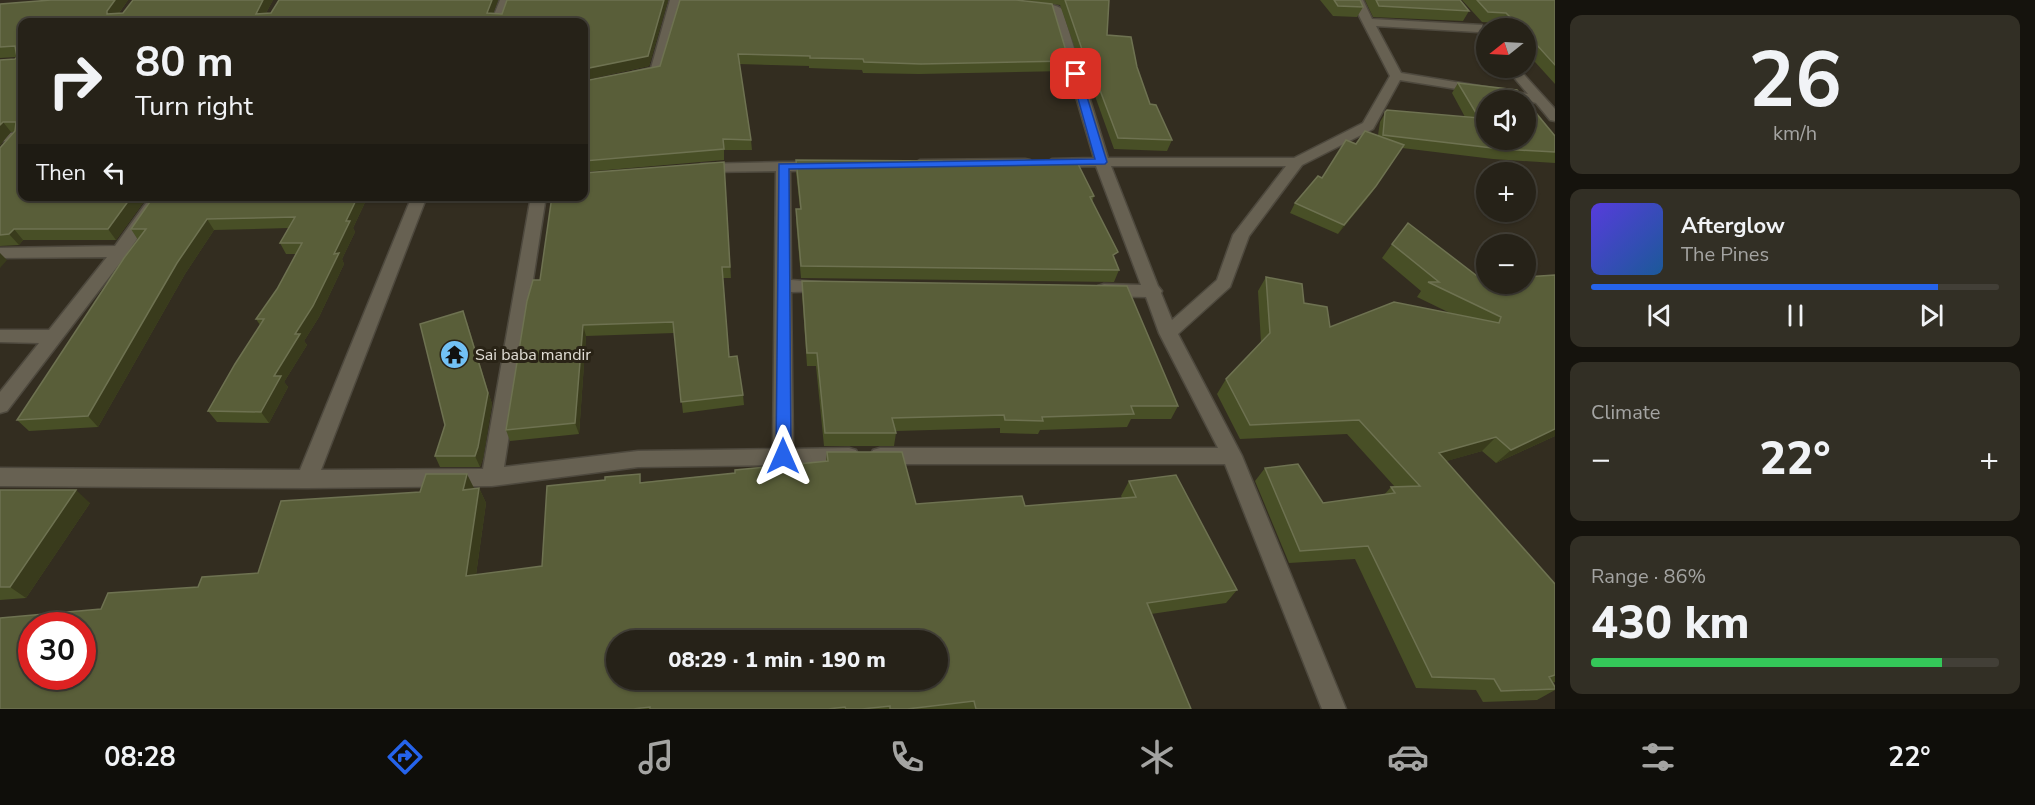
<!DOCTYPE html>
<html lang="en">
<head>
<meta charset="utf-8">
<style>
  body { margin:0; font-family:"Nunito Sans",sans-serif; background:#322f25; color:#f1f3f6; height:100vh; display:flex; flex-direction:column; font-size:22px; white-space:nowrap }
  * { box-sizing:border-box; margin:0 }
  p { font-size:20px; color:#a4a4a2 }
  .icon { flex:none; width:33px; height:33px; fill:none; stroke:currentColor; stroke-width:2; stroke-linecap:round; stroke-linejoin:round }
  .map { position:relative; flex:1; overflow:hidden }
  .sheet { display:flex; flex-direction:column; gap:15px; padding:15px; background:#15130d; width:480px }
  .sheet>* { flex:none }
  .guide { position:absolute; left:18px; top:18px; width:570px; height:183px; border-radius:12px; box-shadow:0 2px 4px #0004,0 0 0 2px #423f37; background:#262218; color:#f1f3f6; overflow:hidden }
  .needle { width:39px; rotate:252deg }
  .fabs { position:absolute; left:1476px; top:18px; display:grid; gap:12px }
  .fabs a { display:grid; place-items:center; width:60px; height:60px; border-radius:50%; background:#262218; box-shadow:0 2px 4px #0004,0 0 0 2px #423f37; font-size:30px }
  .speed { position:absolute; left:18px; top:612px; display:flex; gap:12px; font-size:30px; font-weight:700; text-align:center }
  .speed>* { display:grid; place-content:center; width:78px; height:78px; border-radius:50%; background:#262218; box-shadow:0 2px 4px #0004,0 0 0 2px #423f37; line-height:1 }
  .speed .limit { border:9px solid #d22; background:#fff; color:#111 }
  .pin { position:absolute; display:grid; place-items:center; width:51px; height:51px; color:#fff; margin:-26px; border-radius:12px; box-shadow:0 3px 9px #0006 }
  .me { position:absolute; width:66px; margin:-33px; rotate:0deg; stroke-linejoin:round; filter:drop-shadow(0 0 4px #0008) }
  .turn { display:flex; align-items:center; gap:21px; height:126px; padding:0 18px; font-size:27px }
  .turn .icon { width:78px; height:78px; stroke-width:2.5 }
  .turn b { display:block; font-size:42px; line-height:51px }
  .then { display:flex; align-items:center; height:57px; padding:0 18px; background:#0003; gap:12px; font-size:22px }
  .big { font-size:45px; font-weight:800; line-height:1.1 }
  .sheet .card { flex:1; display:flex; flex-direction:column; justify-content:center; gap:9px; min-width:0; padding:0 21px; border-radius:12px; background:#322f25 }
  .sheet .dial { align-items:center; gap:0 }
  .dial b { font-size:78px; line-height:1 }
  .song { display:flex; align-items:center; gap:18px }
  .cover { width:72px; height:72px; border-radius:9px; background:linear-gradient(135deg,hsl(250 70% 55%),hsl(210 70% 35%)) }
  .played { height:6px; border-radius:3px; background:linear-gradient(90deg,#2563eb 85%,#423f37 85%) }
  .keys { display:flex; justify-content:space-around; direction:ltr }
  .heat { display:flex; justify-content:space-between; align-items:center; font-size:33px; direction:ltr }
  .charge { height:9px; border-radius:4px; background:linear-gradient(90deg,#34c759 86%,#423f37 0) }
  .trip { position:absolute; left:606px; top:630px; width:342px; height:60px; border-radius:30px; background:#262218; box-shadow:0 2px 4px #0004,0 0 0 2px #423f37; font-weight:800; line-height:60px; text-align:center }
  .tabs { display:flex; height:96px; justify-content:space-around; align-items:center; background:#0f0e0a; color:#a4a4a2 }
  .tabs .icon { width:42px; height:42px }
  .tabs .on { color:#2563eb }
  .tabs b { font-size:27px; color:#f1f3f6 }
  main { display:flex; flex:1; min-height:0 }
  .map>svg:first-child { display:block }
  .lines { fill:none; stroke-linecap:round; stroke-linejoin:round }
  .street-casing { stroke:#4e493e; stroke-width:3 }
  .street { fill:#676152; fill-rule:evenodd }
  .wall { fill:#484f26 }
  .shaded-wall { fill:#393b1c }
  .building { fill:#595e39; stroke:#6e7251; stroke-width:1.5; fill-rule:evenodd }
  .route { fill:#2563eb; stroke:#184099; stroke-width:1.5 }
  .labels { text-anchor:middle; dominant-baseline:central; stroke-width:6; stroke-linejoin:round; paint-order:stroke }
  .poi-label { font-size:16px; fill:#e1ddd5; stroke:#292316; text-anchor:start }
</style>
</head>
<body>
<main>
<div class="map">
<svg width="1555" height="709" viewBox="0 0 1555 709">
  <rect width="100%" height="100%" fill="#332d20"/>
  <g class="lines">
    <defs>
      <path id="street" d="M 500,0 L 512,0 L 503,22 L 491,22 Z
        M 670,0 L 682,0 L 663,71 L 657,75 L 633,78 L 632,75 L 633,72 L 651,68 Z
        M 1351,0 L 1363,0 L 1372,19 L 1482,25 L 1482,31 L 1478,32 L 1376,26 L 1401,73 L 1528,94 L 1506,68 L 1518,68 L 1555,109 L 1555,121 L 1550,120 L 1536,103 L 1526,100 L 1400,80 L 1373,129 L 1302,165 L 1249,236 L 1230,287 L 1178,334 L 1242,456 L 1346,709 L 1322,709 L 1225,464 L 880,464 L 873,462 L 870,456 L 873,450 L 880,448 L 1218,448 L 1159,333 L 1146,297 L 1104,296 L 1098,294 L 1096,290 L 1098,286 L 1104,284 L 1141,285 L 1096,166 L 1052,167 L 1045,163 L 1052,159 L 1094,158 L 1051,12 L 1029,9 L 1023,6 C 1031,0 1054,3 1062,9 L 1108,158 L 1294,158 L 1363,123 L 1390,76 ZM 1111,166 L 1286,166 L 1233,235 L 1217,280 L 1172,320 L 1161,293 L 1162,291 L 1158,286 Z
        M 0,133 L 22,133 L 22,141 L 0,141 Z
        M 1025,159 L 1030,160 L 1032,163 L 1030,166 L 920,168 L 913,164 L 920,160 Z
        M 783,162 L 821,162 L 828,166 L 821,170 L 790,171 L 791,280 L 831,283 L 833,287 L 831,291 L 791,292 L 793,449 L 849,448 L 856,450 L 859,456 L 856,462 L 849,464 L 638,467 L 492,486 L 307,488 L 0,486 L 0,468 L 300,470 L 412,196 L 427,196 L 321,470 L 483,469 L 531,196 L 546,196 L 504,467 L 638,451 L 773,449 L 776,171 L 701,172 L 694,168 L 701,164 Z
        M 151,196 L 166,196 L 126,255 L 7,411 L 0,413 L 0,392 L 39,343 L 0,342 L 0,330 L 49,330 L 107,257 L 0,258 L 0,248 L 115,246 Z"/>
    </defs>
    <use href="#street" class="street-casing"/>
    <use href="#street" class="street"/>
  </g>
  <path class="wall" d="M 51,0 L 128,0 L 119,13 L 123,13 L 133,0 L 273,0 L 266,13 L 498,0 L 493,13 L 502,14 L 507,0 L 668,0 L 649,66 L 584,80 L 584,22 L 22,22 L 22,196 L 148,196 L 116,240 L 23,240 L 19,245 L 0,246 L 0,148 L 14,132 L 11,132 L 0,145 L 0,60 L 15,59 L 16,57 L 0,58 L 0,4 Z
    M 680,0 L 1069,61 L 1066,71 L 919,74 L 863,73 L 862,70 L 809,68 L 809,66 L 739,64 L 751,140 L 752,150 L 724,150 L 724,160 L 584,172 L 584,173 L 724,162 L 731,278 L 723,278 L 729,357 L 743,395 L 744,405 L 683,413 L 674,333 L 586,336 L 579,434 L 510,441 L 506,430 L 540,280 L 584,196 L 584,81 L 660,66 Z
    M 1023,0 L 1109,0 L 1107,35 L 1137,67 L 1150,104 L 1172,140 L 1167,151 L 1114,149 L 1086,71 L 1083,71 L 1060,5 Z
    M 1320,0 L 1360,0 L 1363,7 L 1357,17 L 1333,16 Z
    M 1365,0 L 1460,0 L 1469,11 L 1463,21 L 1373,17 Z
    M 1462,0 L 1555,0 L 1555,84 L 1526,52 L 1526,28 L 1504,28 L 1499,23 L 1482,22 Z
    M 1458,83 L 1555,136 L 1555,163 L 1493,159 L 1402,148 L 1370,195 L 1338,234 L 1290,213 L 1295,203 L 1356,144 L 1378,135 L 1380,122 L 1387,110 L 1465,117 L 1452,93 Z
    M 796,160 L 943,165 L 1094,196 L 1092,202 L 1119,270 L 1114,282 L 801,278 L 796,221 L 796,209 L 800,209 L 796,172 Z
    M 154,196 L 368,196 L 353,228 L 355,232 L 342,259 L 344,264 L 319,317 L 304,341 L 307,345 L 284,382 L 288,387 L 269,423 L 217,422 L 208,411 L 260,325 L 256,319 L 277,289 L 296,254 L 286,254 L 280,243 L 289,228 L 214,230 L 185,274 L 98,427 L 29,431 L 17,420 L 138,240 L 131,229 Z
    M 1392,244 L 1481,279 L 1555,275 L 1555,436 L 1496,463 L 1482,451 L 1446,461 L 1555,584 L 1555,682 L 1552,683 L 1555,687 L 1555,690 L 1537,700 L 1483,702 L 1476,690 L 1416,688 L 1355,559 L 1289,563 L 1255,481 L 1265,468 L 1323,503 L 1384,495 L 1391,487 L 1395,487 L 1347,434 L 1240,439 L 1217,394 L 1226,379 L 1261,343 L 1258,291 L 1266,277 L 1304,303 L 1330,327 L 1452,314 L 1417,297 L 1421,291 L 1382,258 Z
    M 802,281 L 1178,406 L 1171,419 L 1131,419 L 1127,427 L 1040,430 L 1038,434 L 1000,433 L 1000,428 L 896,431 L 896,433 L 894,446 L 824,446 L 816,366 L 807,366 L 802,294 Z
    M 467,322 L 492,404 L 483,458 L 480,467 L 440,467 L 435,456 L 445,425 Z
    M 827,452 L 916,504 L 1025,506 L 1122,498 L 1121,496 L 1129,481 L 1237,590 L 1226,603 L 1151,614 L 1191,709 L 0,709 L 101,609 L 258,573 L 474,489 L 479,488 L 486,503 L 476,575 L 542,566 L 642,482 L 735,473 L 826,461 Z
    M 0,490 L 90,503 L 26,598 L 0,600 Z"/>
  <path class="shaded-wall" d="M 115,0 L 128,0 L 113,21 L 107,14 L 107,11 Z
    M 263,0 L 273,0 L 261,22 L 256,14 Z
    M 492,0 L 498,0 L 491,20 L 487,13 Z
    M 664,0 L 668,0 L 649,66 L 584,80 L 584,69 Z
    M 3,122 L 11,132 L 0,145 L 0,125 Z
    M 1404,145 L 1370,195 L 1338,234 L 1344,225 Z
    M 132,196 L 148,196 L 116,240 L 108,229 Z
    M 358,196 L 368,196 L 353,228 L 355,232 L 342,259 L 344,264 L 319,317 L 304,341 L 307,345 L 284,382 L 288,387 L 269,423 L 261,412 L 274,376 L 334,254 L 346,221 Z
    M 207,219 L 214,230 L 185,274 L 98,427 L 88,416 L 177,263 Z
    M 14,229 L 23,240 L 19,245 L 9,234 Z
    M 0,253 L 7,260 L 0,268 Z
    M 463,311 L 492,404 L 483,458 L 480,467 L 475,456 Z
    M 583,325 L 586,336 L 579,434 L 575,423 Z
    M 1555,429 L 1555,436 L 1496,463 L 1511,450 Z
    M 1496,437 L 1482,451 L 1426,467 L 1439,453 Z
    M 467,474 L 474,488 L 463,490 Z
    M 479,488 L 486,503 L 474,589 L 466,576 Z
    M 76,490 L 90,503 L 26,598 L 10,587 Z"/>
  <path class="building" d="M 51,0 L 115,0 L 107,11 L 107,14 L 123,13 L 133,0 L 263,0 L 256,14 L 271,13 L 279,0 L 492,0 L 487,13 L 502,14 L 507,0 L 664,0 L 648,56 L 584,69 L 584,22 L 532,22 L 533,19 L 460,20 L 459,22 L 22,22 L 22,196 L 132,196 L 108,229 L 14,229 L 9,234 L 0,235 L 0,148 L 15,131 L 16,122 L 3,122 L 0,125 L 0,60 L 15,59 L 17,57 L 15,46 L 0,47 L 0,4 Z
    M 680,0 L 1016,0 L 1052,4 L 1069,61 L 921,64 L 864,62 L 863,59 L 810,58 L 810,56 L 738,54 L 751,140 L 723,139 L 724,149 L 584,161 L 584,81 L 660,66 Z
    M 1065,0 L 1109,0 L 1107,35 L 1131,37 L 1137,67 L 1150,104 L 1156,105 L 1172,140 L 1118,138 L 1089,61 L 1086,61 Z
    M 1334,0 L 1360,0 L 1363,7 L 1338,6 Z
    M 1376,0 L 1460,0 L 1469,11 L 1379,6 Z
    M 1477,0 L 1555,0 L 1555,65 L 1526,33 L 1526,28 L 1521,28 L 1506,13 L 1488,12 Z
    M 1458,83 L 1517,90 L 1555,136 L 1555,152 L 1501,149 L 1383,135 L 1385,112 L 1387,110 L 1479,118 ZM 1486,100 L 1526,100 L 1526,140 L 1486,140 Z
    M 1365,131 L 1404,145 L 1376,186 L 1344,225 L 1295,203 L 1318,176 L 1322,178 L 1346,140 L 1356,144 Z
    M 796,160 L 942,161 L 943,165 L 1076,160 L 1094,196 L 1090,197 L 1118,252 L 1113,255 L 1119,270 L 801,266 L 796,209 L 801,209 Z
    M 724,162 L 730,267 L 722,267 L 729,357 L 737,356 L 743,395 L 681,402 L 673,322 L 583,325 L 575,423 L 506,430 L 527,301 L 533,280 L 540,280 L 552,196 L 584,196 L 584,173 Z
    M 154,196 L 358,196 L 346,221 L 350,221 L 334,254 L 339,253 L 313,306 L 295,334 L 300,334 L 274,376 L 281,376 L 261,412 L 208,411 L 235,364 L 264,319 L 256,319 L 277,289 L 302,243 L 280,243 L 295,217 L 207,219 L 177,263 L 88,416 L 17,420 L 124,258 L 146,229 L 131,229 Z
    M 1408,223 L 1481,279 L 1486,279 L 1486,284 L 1526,284 L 1526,277 L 1555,275 L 1555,429 L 1511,450 L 1496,437 L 1439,453 L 1555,584 L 1555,675 L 1549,677 L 1555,687 L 1555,689 L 1501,691 L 1494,679 L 1432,677 L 1368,546 L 1300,551 L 1265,468 L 1298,464 L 1323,503 L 1395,493 L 1391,487 L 1420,486 L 1359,420 L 1250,425 L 1226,379 L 1270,333 L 1266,277 L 1302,284 L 1304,303 L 1327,307 L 1330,327 L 1394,302 L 1499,323 L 1501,317 L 1428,282 L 1439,282 L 1392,244 Z
    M 802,281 L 1127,286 L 1178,406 L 1131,406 L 1134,414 L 1042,417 L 1043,421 L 1005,420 L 1004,415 L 892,418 L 896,433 L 825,433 L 817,353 L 807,353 Z
    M 463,311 L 488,393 L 478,447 L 475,456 L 435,456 L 445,425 L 420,324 Z
    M 827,452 L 902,452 L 916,504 L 1022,496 L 1025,506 L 1136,497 L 1129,481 L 1176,475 L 1237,590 L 1147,603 L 1191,709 L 976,709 L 974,701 L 907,709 L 890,709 L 890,706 L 862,709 L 846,709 L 845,707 L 828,709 L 650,709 L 650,707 L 633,709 L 0,709 L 0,618 L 101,609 L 108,593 L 198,587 L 202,577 L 258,573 L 281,501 L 420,492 L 426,474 L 467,474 L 463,490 L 479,488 L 466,576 L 542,566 L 547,486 L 605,480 L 605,477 L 640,474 L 640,483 L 735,473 L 735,470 L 828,461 ZM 32,626 L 82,626 L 82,676 L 32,676 ZM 616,640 L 938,640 L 938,680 L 616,680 Z
    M 0,490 L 76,490 L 10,587 L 0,587 Z"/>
  <path class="route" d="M 1072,72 L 1080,74 L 1107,162 L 1105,164 L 789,169 L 791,456 L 789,460 L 783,462 L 778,460 L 776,456 L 779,164 L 1095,159 L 1071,74 Z"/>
  <defs>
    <symbol id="temple-disc" viewBox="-11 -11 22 22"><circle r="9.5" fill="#72c1f5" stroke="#292316"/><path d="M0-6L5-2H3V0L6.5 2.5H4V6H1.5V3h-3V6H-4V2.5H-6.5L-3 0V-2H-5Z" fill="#111"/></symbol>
  </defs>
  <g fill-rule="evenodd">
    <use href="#temple-disc" x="438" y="338" width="33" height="33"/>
  </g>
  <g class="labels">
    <g class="poi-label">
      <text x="475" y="355">Sai baba mandir</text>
    </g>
  </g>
</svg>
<div class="fabs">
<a><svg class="needle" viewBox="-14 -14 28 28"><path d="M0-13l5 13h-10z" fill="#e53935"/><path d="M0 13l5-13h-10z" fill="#a4a4a2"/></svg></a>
<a><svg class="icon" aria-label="sound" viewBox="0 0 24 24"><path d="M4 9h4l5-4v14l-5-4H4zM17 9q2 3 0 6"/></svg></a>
<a>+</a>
<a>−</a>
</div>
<div class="speed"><div class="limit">30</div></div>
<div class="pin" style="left:1076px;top:74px;background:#d93025"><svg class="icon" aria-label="arrive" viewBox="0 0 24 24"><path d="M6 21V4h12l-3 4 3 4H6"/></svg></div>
<svg class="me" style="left:783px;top:456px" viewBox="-20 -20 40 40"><path d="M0-17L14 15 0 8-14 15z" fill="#2563eb" stroke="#fff" stroke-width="4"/></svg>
<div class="trip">08:29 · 1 min · 190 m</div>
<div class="guide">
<div class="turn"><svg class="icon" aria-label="right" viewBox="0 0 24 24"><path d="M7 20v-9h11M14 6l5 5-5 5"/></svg><div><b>80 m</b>Turn right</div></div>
<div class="then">Then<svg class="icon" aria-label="left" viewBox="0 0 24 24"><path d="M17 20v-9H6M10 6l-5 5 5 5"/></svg></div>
</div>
</div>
<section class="sheet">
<div class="card dial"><b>26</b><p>km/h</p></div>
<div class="card">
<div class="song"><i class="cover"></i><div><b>Afterglow</b><p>The Pines</p></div></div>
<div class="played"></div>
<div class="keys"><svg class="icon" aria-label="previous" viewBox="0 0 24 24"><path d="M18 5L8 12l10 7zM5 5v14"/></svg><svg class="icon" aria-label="pause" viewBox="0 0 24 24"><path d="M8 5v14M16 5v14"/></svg><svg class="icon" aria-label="next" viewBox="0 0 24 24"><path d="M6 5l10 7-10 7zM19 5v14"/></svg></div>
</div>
<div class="card"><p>Climate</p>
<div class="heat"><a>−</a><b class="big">22°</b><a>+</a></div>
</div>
<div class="card"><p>Range · 86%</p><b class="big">430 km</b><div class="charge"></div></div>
</section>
</main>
<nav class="tabs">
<b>08:28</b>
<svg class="icon on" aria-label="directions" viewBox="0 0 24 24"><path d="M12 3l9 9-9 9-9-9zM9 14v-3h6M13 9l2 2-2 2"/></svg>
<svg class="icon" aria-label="music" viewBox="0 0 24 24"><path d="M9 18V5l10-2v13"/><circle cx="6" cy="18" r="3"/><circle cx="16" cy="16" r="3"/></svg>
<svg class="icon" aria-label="phone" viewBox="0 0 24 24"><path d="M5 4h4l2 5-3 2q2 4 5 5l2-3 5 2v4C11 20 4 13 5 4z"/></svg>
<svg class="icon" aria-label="climate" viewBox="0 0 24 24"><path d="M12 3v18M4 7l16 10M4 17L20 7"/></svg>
<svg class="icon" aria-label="car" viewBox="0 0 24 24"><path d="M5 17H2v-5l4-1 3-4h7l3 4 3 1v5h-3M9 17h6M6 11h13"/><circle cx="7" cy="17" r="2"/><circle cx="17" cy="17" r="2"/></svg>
<svg class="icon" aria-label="filters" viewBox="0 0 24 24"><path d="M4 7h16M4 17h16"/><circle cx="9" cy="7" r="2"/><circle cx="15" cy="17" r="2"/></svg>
<b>22°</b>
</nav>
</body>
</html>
